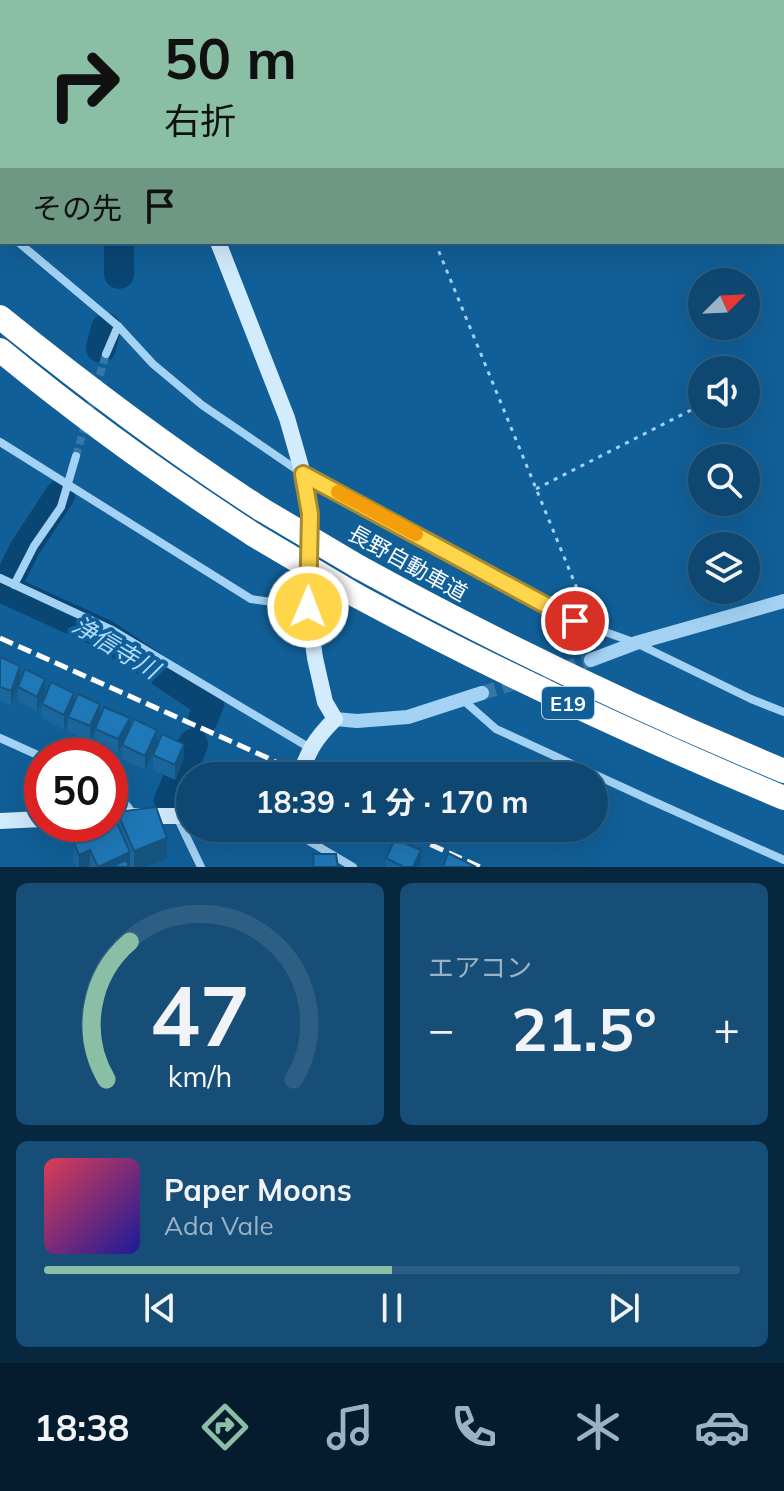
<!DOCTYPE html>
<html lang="ja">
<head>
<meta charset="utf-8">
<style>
  body { margin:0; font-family:Mulish,"Noto Sans JP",sans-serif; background:#164e77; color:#f1f3f6; height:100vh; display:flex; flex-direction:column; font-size:30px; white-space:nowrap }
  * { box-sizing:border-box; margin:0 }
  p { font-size:26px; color:#9ab2c4 }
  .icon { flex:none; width:44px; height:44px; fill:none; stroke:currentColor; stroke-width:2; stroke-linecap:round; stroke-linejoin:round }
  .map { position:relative; height:867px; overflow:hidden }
  .sheet { display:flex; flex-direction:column; gap:16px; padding:16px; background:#07273f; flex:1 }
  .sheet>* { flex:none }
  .top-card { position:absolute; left:0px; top:0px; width:784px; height:244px; box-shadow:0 8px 32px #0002,0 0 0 2px #2d5f84; background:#8abfa5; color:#111; overflow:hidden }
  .needle { width:52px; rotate:66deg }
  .tools { position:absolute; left:688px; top:268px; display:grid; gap:16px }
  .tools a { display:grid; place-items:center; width:72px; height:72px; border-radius:50%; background:#0d4772; box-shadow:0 8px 32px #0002,0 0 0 2px #2d5f84; font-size:40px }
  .speed { position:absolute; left:24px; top:738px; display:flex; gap:16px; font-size:40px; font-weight:700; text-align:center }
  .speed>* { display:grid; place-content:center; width:104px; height:104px; border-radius:50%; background:#0d4772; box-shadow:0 8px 32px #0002,0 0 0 2px #2d5f84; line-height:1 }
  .speed .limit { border:12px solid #d22; background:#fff; color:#111 }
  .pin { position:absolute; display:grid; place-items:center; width:68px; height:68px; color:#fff; margin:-34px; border:4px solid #fff; border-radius:50%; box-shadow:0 2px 8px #0007 }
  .me { position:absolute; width:88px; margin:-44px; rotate:1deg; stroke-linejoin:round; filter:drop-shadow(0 0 6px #0008) }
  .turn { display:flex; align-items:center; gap:28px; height:168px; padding:0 32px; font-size:36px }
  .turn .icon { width:104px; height:104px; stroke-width:2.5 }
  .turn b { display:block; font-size:56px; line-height:68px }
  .then { display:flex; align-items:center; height:76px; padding:0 32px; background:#0003; gap:16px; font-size:30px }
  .big { font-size:60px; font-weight:700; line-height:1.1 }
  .sheet .tile { flex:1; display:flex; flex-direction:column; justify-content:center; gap:12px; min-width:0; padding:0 28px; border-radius:12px; background:#164e77 }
  .sheet .dial { align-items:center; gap:0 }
  .dial svg { height:208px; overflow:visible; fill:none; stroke:#2d5f84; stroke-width:7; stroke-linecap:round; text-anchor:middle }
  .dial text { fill:#f1f3f6; stroke:none }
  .song { display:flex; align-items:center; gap:24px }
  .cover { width:96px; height:96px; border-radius:12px; background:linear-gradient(135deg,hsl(350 70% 55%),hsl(240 70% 35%)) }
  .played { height:8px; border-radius:4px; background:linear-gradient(90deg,#8abfa5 50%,#2d5f84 50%) }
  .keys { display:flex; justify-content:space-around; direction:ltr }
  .heat { display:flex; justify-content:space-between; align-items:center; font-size:44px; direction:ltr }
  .sheet .tiles { flex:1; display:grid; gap:16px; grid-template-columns:1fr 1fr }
  .tile:last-child { grid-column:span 2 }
  .trip { position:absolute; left:176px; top:762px; width:432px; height:80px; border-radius:40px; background:#0d4772; box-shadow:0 8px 32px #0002,0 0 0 2px #2d5f84; font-weight:700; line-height:80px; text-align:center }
  .dock { display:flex; height:128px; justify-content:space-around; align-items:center; background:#051c2e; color:#9ab2c4 }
  .dock .icon { width:56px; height:56px }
  .dock .selected { color:#8abfa5 }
  .dock b { font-size:36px; color:#f1f3f6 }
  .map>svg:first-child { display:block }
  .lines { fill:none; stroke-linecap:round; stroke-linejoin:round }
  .river { stroke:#0a4674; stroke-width:30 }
  .minor-tunnel { stroke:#3577a7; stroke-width:8; stroke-dasharray:8 4; stroke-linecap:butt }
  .tertiary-tunnel { stroke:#3577a7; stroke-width:14; stroke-dasharray:14 7; stroke-linecap:butt }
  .path { stroke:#a3d2f4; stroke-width:3; stroke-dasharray:4 6; stroke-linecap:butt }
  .minor { stroke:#a3d2f4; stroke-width:8 }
  .tertiary { stroke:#a3d2f4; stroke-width:14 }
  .secondary { stroke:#d2ebfd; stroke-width:16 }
  .primary { stroke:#eff8ff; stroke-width:20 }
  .motorway { stroke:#fff; stroke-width:24 }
  .rail { stroke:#fff; stroke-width:5; stroke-dasharray:14 6; stroke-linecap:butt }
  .motorway-bridge { stroke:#fff; stroke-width:24 }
  .wall { fill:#1b679d }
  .shaded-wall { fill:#165480 }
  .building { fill:#1f78b7; stroke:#165480; stroke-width:2 }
  .route-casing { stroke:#a68a30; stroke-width:20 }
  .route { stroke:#ffd54a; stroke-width:14 }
  .slow { stroke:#f59e0b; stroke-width:14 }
  .labels { text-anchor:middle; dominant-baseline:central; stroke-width:8; stroke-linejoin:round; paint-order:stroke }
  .shield { fill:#115f98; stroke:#b8cfe0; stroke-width:2 }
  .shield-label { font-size:20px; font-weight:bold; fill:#fff }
  .street-label { font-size:22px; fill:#fff; stroke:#115f98 }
  .water-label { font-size:24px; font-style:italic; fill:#afdcfa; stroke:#115f98 }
</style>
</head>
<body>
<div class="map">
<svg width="784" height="867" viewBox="0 0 784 867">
  <rect width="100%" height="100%" fill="#115f98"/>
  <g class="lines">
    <path class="river" d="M 782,107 L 784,106
      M 119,242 L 119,274
      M 101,348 L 106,328
      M 13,572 L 25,548 L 60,495
      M 7,590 L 106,635 L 209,704 L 203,719
      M 169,800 L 193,744"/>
    <path class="minor-tunnel" d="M 76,456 L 106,354"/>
    <path class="tertiary-tunnel" d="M 482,693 L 591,660"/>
    <path class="path" d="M 435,242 L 578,591 L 577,609
      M 536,489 L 701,405"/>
    <path class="minor" d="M 0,226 L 2,228
      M 18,242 L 118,326 L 153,364 L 202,405 L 303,474 L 575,621 L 636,643 L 751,699 L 784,712
      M 106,354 L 118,326
      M 0,442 L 251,599 L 308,607
      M 0,578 L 112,630 L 310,748
      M 14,585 L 34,546 L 61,507 L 76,456
      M 463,700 L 496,729 L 648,799 L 784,860
      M 0,738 L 42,757
      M 110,787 L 114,789 L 134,815
      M 177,817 L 201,867
      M 287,828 L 353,867"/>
    <path class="tertiary" d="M 591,660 L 636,643 L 784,601
      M 335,719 L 357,721 L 408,717 L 482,693"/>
    <path class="secondary" d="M 104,0 L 105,2
      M 218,242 L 287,418 L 303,474 L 310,514 L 308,607 L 315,658 L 325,702 L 335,719 C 314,740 310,749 299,776
      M 110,816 L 190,816
      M 0,821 L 42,819"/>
    <path class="primary" d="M 712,0 L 719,2
      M 782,25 L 784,26"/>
    <path class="motorway" d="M 0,317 C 84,385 170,450 261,509
      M 0,350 C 81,417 166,478 254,535
      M 359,567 C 497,643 638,710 784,771
      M 357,596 C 496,671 638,737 784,798"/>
    <path class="rail" d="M 0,638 L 268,758 L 301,776
      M 394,828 L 480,867"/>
    <path class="motorway-bridge" d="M 261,509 L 359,567
      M 254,535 L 357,596"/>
  </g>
  <path class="wall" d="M 0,657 L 20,680 L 11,706 L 0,701 Z
    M 18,687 L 45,693 L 37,711 L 18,702 Z
    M 74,703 L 100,717 L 130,728 L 157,745 L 145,770 L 122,759 L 122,748 L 118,754 L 95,743 L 95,729 L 90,741 L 68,732 L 68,721 L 64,730 L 42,718 L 42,704 Z
    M 153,755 L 184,758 L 175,780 L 153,770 Z
    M 117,812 L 167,859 L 146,867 L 132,867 L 130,863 L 130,867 L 76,867 L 73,861 L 74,828 L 117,824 Z
    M 386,858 L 421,864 L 420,867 L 386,867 Z"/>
  <path class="shaded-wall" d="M 20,666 L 20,680 L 11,706 L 11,691 Z
    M 45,679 L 45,693 L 37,711 L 37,697 Z
    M 74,693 L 74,707 L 68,717 L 68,721 L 64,730 L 64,715 Z
    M 100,704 L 100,719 L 90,741 L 90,726 Z
    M 130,718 L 130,732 L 122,745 L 118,754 L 118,739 Z
    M 157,730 L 157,745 L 145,770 L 145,756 Z
    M 184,744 L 184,758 L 175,780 L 175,765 Z
    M 167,838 L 167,859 L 146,867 L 134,867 L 134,851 Z
    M 90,850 L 90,867 L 79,867 L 79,855 Z
    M 421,850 L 421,864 L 420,867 L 413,867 Z
    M 130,852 L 130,867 L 98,867 Z"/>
  <path class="building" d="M 0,657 L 20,666 L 11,691 L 0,687 Z
    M 25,669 L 45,679 L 37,697 L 18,687 Z
    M 51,682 L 74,693 L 64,715 L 42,704 Z
    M 78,694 L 100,704 L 90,726 L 68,717 Z
    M 104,707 L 130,718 L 118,739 L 95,729 Z
    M 134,719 L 157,730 L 145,756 L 122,745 Z
    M 162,734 L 184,744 L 175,765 L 153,755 Z
    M 156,807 L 167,838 L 134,851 L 117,812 Z
    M 112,812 L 130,852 L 98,867 L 90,850 L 79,855 L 73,840 L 78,836 L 74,828 L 83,824 L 110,824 L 110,813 Z
    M 395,839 L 421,850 L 413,867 L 404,867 L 386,858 Z
    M 448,853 L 476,867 L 443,867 Z
    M 313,854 L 336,854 L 338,867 L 314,867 Z
    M 126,860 L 129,867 L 111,867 Z"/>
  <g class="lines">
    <defs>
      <path id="route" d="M 308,607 L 310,514 L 303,474 L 575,621"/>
    </defs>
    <use href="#route" class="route-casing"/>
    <use href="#route" class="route"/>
    <path class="slow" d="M 338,492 L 416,534"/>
  </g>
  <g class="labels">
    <rect class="shield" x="542" y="687" width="52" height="32" rx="6"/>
    <g class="shield-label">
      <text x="568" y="703">E19</text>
    </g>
    <g class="street-label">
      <text transform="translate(408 563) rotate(29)">長野自動車道</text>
    </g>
    <g class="water-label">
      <text transform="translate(116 647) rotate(31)">浄信寺川</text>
    </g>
  </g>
</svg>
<div class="tools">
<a><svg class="needle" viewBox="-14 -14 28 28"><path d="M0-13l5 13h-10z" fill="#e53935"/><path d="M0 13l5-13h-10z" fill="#9ab2c4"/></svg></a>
<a><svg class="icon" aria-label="sound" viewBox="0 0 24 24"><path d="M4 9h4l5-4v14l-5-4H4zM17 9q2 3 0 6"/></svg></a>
<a><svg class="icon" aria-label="search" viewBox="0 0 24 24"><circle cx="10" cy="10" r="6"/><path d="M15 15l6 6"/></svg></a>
<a><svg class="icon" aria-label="layers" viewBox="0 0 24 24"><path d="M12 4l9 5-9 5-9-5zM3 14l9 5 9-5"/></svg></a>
</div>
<div class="speed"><div class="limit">50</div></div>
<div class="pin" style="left:575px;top:621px;background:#d93025"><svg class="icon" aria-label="arrive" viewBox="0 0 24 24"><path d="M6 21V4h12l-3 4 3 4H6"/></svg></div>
<svg class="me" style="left:308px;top:607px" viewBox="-20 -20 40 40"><circle r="17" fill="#ffd54a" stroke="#fff" stroke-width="3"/><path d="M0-11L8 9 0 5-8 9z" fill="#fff"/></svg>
<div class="trip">18:39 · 1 分 · 170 m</div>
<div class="top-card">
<div class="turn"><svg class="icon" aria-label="right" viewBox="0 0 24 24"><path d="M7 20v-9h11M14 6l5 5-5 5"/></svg><div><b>50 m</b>右折</div></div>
<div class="then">その先<svg class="icon" aria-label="arrive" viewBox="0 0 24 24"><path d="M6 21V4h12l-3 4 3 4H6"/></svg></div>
</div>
</div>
<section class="sheet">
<div class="tiles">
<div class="tile dial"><svg viewBox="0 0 100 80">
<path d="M14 69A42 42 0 1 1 86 69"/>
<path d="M14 69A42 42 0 0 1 23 16" stroke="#8abfa5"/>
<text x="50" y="56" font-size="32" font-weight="700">47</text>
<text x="50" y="72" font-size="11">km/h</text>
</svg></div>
<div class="tile"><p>エアコン</p>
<div class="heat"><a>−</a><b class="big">21.5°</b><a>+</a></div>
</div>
<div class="tile">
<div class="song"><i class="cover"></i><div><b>Paper Moons</b><p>Ada Vale</p></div></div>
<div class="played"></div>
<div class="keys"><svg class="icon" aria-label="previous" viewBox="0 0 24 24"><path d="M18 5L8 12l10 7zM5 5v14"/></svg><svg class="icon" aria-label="pause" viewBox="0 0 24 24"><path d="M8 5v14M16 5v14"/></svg><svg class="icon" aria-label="next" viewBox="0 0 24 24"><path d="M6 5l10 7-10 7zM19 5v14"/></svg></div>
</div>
</div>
</section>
<nav class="dock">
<b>18:38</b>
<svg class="icon selected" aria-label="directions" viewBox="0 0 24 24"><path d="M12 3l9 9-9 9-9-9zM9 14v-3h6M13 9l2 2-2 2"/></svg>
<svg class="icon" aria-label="music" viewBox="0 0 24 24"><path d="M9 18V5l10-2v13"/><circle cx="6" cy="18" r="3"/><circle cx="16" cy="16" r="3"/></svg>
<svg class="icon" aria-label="phone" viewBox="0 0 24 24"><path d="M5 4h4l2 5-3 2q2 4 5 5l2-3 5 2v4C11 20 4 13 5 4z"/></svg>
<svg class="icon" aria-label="climate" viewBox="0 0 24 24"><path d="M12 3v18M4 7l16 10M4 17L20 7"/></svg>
<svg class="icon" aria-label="car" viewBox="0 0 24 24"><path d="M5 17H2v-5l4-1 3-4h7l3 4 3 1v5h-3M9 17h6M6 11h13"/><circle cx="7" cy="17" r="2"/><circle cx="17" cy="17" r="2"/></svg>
</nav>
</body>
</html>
